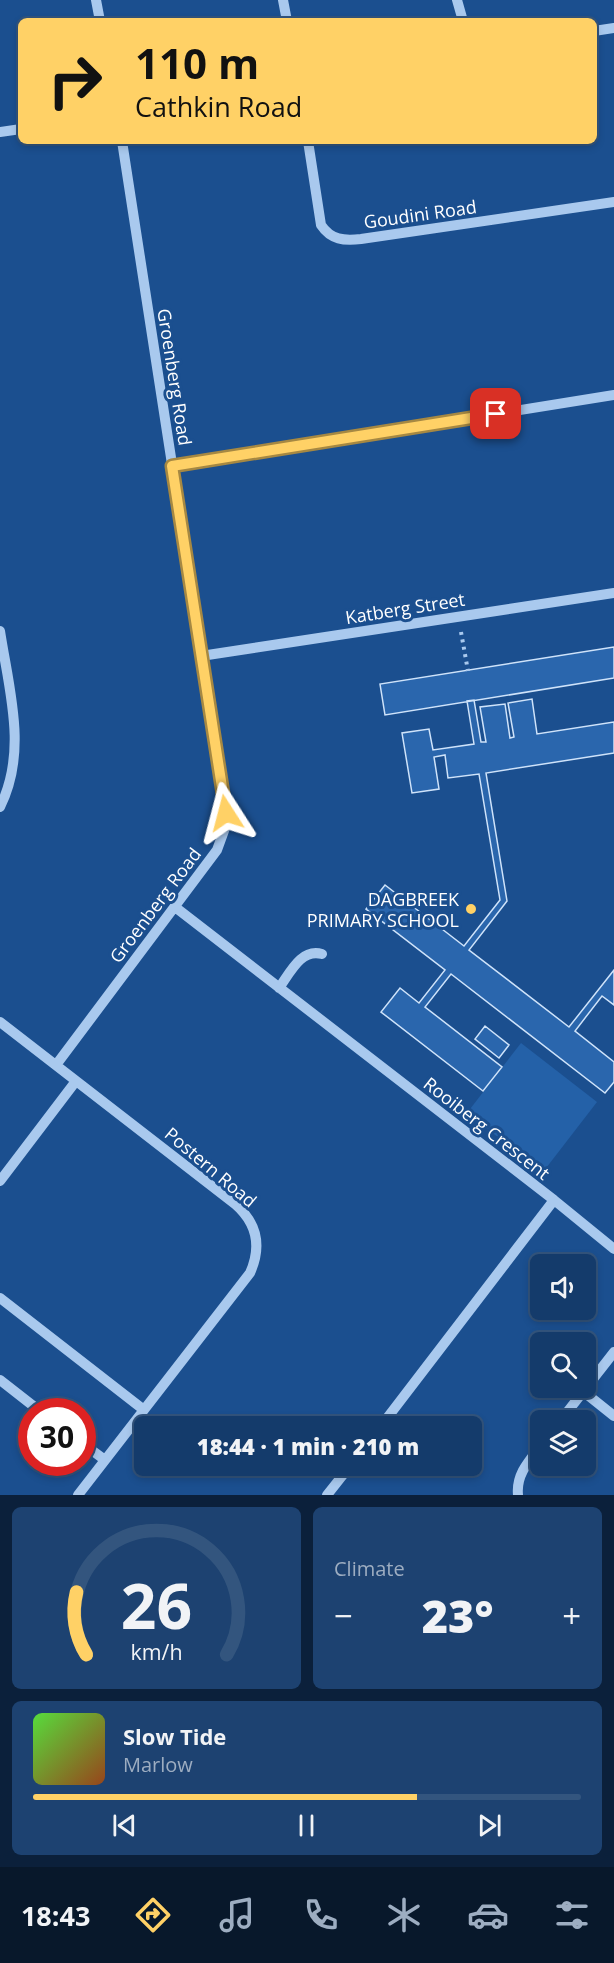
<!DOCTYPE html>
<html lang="en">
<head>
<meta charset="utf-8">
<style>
  body { margin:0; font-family:"Open Sans",sans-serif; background:#1d4271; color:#f1f3f6; height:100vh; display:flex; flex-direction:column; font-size:22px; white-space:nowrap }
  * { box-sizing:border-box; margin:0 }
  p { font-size:20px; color:#9dadc1 }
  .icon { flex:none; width:33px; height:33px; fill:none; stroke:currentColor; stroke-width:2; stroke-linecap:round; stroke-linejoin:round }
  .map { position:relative; height:1495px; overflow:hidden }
  .panel { display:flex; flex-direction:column; gap:12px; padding:12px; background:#0b203b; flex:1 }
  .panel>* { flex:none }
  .top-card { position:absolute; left:18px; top:18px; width:579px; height:126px; border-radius:9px; box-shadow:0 3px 9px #0003,0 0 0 2px #33557e; background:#ffd166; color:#111; overflow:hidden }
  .tools { position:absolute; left:530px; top:1254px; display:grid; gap:12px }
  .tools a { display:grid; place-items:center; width:66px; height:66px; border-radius:9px; background:#143b6b; box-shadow:0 3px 9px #0003,0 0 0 2px #33557e; font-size:30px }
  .speed { position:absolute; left:18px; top:1398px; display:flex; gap:12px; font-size:30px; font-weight:700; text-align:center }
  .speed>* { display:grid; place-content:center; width:78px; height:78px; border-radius:50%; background:#143b6b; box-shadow:0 3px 9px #0003,0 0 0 2px #33557e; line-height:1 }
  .speed .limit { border:9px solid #d22; background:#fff; color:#111 }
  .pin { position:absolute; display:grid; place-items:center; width:51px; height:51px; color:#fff; margin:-26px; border-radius:12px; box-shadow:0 3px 9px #0006 }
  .me { position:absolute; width:66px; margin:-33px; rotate:351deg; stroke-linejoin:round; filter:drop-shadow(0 0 4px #0008) }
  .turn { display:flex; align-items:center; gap:21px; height:126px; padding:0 18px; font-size:27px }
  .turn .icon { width:78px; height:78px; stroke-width:2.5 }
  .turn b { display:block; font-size:42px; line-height:51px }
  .big { font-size:45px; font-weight:800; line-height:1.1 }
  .panel .tile { flex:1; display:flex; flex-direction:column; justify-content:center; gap:9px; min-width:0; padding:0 21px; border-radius:9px; background:#1d4271 }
  .panel .dial { align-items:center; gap:0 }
  .dial svg { height:156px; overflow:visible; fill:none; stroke:#33557e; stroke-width:7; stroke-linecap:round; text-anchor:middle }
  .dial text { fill:#f1f3f6; stroke:none }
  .song { display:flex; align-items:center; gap:18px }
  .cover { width:72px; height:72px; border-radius:9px; background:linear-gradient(135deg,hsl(110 70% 55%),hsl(20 70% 35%)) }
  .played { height:6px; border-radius:3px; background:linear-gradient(90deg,#ffd166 70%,#33557e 70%) }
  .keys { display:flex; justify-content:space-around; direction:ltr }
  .heat { display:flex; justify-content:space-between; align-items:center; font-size:33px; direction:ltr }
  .panel .tiles { flex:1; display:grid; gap:12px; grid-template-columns:1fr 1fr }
  .tile:last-child { grid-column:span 2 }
  .trip { position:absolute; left:134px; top:1416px; width:348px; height:60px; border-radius:9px; background:#143b6b; box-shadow:0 3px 9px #0003,0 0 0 2px #33557e; font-weight:800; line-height:60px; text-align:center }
  .tab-bar { display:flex; height:96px; justify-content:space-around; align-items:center; background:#08182b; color:#9dadc1 }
  .tab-bar .icon { width:42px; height:42px }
  .tab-bar .current { color:#ffd166 }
  .tab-bar b { font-size:27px; color:#f1f3f6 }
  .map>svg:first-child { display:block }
  .green { fill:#2461a8 }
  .building { fill:#2a66ad; stroke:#cfe3fa; stroke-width:1.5 }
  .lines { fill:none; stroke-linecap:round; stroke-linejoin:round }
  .path { stroke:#a9c9ee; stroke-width:4; stroke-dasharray:3 4.5; stroke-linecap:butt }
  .minor { stroke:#a9c9ee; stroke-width:10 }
  .route-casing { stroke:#a68842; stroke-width:15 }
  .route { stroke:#ffd166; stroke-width:10 }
  .poi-dot { fill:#ffd166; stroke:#1b4f8f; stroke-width:2 }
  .labels { text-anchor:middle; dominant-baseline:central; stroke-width:6; stroke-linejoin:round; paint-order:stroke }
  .street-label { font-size:18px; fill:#fff; stroke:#1b4f8f }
  .poi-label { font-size:18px; fill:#fff; stroke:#1b4f8f; text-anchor:end }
</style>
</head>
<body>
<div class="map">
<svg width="614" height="1495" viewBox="0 0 614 1495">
  <rect width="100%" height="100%" fill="#1b4f8f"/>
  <path class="green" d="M 521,1043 L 597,1102 L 543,1172 L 467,1113 Z"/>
  <path class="building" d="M 614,647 L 614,678 L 385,715 L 380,684 Z
    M 532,699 L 537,734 L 614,722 L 614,753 L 486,773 L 507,901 L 469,950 L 569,1027 L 614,970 L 614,1005 L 602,996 L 575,1031 L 614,1062 L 614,1082 L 605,1093 L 451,974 L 425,1007 L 502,1067 L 483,1091 L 381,1012 L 400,988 L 419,1003 L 445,970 L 366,909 L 385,885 L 464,946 L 500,900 L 479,774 L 448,778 L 445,755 L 434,757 L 439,789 L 412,793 L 402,733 L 429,729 L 433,750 L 474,744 L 467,701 L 474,700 L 481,742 L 486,742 L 480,707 L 505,704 L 510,738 L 514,737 L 508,703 Z
    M 485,1026 L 509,1045 L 499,1058 L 475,1039 Z"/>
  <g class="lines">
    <path class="path" d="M 461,632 L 468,671"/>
    <path class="minor" d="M 96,0 L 100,21
      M 283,0 L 287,21
      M 457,0 L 463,21
      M 594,31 L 614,28
      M 0,132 L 21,129
      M 308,141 L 321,225 C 331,240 344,241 361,239 L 614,202
      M 172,466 L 614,395
      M 0,631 C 9,690 28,751 0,807
      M 201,656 L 614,593
      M 175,907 L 554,1200 L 381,1426
      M 279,988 C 290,973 301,948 322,954
      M 0,1022 L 235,1204 C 257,1223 262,1246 250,1273 L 78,1495
      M 56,1065 L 217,850 L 225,828 L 226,813 L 122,141
      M 0,1181 L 76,1081
      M 554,1200 L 614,1249
      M 0,1298 L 144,1410
      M 0,1380 L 41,1412
      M 584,1392 L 614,1416
      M 561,1420 L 614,1352
      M 82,1443 L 105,1460
      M 327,1495 L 350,1466
      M 518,1495 C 516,1475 528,1462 540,1447"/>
  </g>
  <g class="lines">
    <defs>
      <path id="route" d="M 226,813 L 172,466 L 496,414"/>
    </defs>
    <use href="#route" class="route-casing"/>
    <use href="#route" class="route"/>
  </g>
  <circle class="poi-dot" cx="471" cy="909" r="6"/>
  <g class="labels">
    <g class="street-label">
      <text transform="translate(420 214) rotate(-8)">Goudini Road</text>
      <text transform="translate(175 377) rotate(81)">Groenberg Road</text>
      <text transform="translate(405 608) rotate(-9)">Katberg Street</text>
      <text transform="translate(155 905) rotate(-53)">Groenberg Road</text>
      <text transform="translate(487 1128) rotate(38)">Rooiberg Crescent</text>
      <text transform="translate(211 1167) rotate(40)">Postern Road</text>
    </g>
    <g class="poi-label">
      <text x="459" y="899">DAGBREEK<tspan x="459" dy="21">PRIMARY SCHOOL</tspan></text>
    </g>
  </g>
</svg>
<div class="tools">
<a><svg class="icon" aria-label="sound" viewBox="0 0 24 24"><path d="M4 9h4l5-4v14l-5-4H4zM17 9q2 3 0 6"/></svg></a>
<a><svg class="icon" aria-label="search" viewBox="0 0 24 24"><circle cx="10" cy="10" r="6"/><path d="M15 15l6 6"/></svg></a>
<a><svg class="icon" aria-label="layers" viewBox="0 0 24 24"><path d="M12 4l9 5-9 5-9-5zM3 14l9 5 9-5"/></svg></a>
</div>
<div class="speed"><div class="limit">30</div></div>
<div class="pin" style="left:496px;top:414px;background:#d93025"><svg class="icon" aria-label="arrive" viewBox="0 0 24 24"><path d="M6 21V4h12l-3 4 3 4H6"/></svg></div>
<svg class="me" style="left:226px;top:813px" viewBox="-20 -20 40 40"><path d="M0-17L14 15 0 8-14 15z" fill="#ffd166" stroke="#fff" stroke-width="4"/></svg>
<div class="trip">18:44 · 1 min · 210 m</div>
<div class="top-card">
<div class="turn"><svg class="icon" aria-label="right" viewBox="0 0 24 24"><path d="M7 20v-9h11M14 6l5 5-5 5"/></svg><div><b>110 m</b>Cathkin Road</div></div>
</div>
</div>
<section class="panel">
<div class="tiles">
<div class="tile dial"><svg viewBox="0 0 100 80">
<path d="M14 69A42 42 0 1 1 86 69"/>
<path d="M14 69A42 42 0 0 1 9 37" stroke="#ffd166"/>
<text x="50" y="56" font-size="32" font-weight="700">26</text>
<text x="50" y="72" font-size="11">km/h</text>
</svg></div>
<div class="tile"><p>Climate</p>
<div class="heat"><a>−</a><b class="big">23°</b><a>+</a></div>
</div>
<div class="tile">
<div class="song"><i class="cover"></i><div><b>Slow Tide</b><p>Marlow</p></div></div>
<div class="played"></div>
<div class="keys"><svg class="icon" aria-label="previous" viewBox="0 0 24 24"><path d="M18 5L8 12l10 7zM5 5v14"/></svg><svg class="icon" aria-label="pause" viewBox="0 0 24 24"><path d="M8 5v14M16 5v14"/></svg><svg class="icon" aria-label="next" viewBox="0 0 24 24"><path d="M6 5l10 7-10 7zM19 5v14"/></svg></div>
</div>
</div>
</section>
<nav class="tab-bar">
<b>18:43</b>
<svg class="icon current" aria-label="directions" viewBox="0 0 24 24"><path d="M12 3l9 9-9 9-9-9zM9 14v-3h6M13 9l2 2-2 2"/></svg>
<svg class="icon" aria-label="music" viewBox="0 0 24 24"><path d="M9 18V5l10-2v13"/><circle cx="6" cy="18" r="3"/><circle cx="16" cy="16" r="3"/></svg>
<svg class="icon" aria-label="phone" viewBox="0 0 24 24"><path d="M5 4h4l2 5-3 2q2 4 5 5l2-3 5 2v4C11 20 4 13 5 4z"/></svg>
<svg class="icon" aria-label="climate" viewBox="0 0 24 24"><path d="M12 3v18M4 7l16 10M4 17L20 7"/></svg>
<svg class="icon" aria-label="car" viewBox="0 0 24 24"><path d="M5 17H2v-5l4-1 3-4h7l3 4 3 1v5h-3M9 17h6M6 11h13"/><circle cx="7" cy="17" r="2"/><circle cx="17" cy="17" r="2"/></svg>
<svg class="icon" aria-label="filters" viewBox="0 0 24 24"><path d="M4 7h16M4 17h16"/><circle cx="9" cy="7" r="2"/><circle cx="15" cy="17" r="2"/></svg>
</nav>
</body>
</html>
